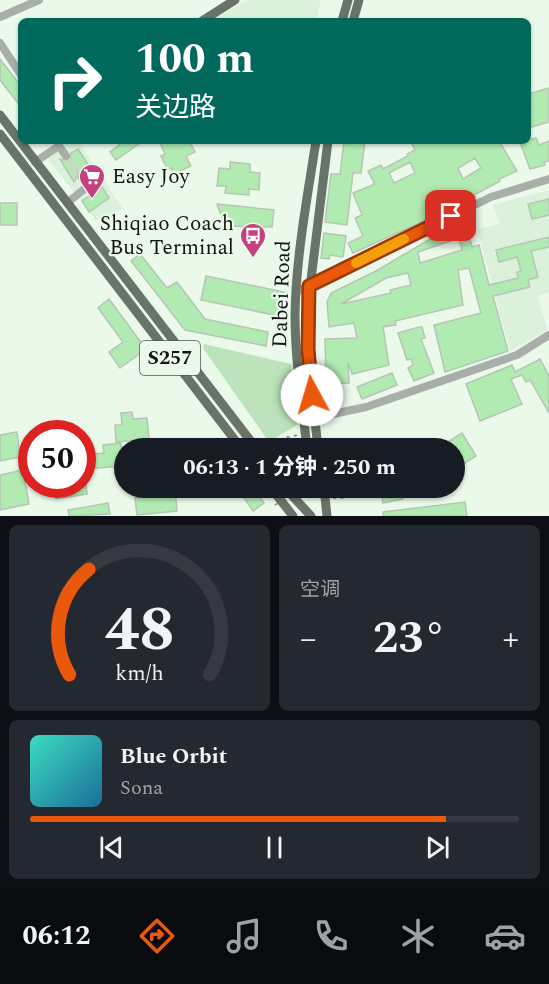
<!DOCTYPE html>
<html lang="zh">
<head>
<meta charset="utf-8">
<style>
  body { margin:0; font-family:Spectral,"Noto Sans SC",serif; background:#242831; color:#f1f3f6; height:100vh; display:flex; flex-direction:column; font-size:22px; white-space:nowrap }
  * { box-sizing:border-box; margin:0 }
  p { font-size:20px; color:#9ea1a6 }
  .icon { flex:none; width:33px; height:33px; fill:none; stroke:currentColor; stroke-width:2; stroke-linecap:round; stroke-linejoin:round }
  .map { position:relative; height:516px; overflow:hidden }
  .sheet { display:flex; flex-direction:column; gap:9px; padding:9px; background:#0d0f14; flex:1 }
  .sheet>* { flex:none }
  .hud { position:absolute; left:18px; top:18px; width:513px; height:126px; border-radius:9px; box-shadow:0 2px 4px #0004; background:#00695c; color:#fff; overflow:hidden }
  .speed { position:absolute; left:18px; top:420px; display:flex; gap:12px; font-size:30px; font-weight:700; text-align:center }
  .speed>* { display:grid; place-content:center; width:78px; height:78px; border-radius:50%; background:#171b24; box-shadow:0 2px 4px #0004; line-height:1 }
  .speed .limit { border:9px solid #d22; background:#fff; color:#111 }
  .pin { position:absolute; display:grid; place-items:center; width:51px; height:51px; color:#fff; margin:-26px; border-radius:12px; box-shadow:0 3px 9px #0006 }
  .me { position:absolute; width:66px; margin:-33px; rotate:354deg; stroke-linejoin:round; filter:drop-shadow(0 0 4px #0008) }
  .turn { display:flex; align-items:center; gap:21px; height:126px; padding:0 18px; font-size:27px }
  .turn .icon { width:78px; height:78px; stroke-width:2.5 }
  .turn b { display:block; font-size:42px; line-height:51px }
  .big { font-size:45px; font-weight:700; line-height:1.1 }
  .sheet .widget { flex:1; display:flex; flex-direction:column; justify-content:center; gap:9px; min-width:0; padding:0 21px; border-radius:9px; background:#242831 }
  .sheet .dial { align-items:center; gap:0 }
  .dial svg { height:156px; overflow:visible; fill:none; stroke:#363941; stroke-width:7; stroke-linecap:round; text-anchor:middle }
  .dial text { fill:#f1f3f6; stroke:none }
  .song { display:flex; align-items:center; gap:18px }
  .cover { width:72px; height:72px; border-radius:9px; background:linear-gradient(135deg,hsl(170 70% 55%),hsl(200 70% 35%)) }
  .played { height:6px; border-radius:3px; background:linear-gradient(90deg,#ea580c 85%,#363941 85%) }
  .keys { display:flex; justify-content:space-around; direction:ltr }
  .heat { display:flex; justify-content:space-between; align-items:center; font-size:33px; direction:ltr }
  .sheet .tiles { flex:1; display:grid; gap:9px; grid-template-columns:1fr 1fr }
  .widget:last-child { grid-column:span 2 }
  .trip { position:absolute; left:114px; top:438px; width:351px; height:60px; border-radius:30px; background:#171b24; box-shadow:0 2px 4px #0004; font-weight:700; line-height:60px; text-align:center }
  .dock { display:flex; height:96px; justify-content:space-around; align-items:center; background:#090b0e; color:#9ea1a6 }
  .dock .icon { width:42px; height:42px }
  .dock .current { color:#ea580c }
  .dock b { font-size:27px; color:#f1f3f6 }
  .map>svg:first-child { display:block }
  .built { fill:#dcf1dc }
  .green { fill:#bce3bc }
  .building { fill:#b1ebb2; stroke:#b6c5b6; stroke-width:1.5; fill-rule:evenodd }
  .lines { fill:none; stroke-linecap:round; stroke-linejoin:round }
  .minor-tunnel { stroke:#c9d7c9; stroke-width:8; stroke-dasharray:8 4; stroke-linecap:butt }
  .path { stroke:#778177; stroke-width:1.5; stroke-dasharray:3 4.5; stroke-linecap:butt }
  .minor { stroke:#a8aea8; stroke-width:8 }
  .major { stroke:#697469; stroke-width:9 }
  .path-bridge { stroke:#778177; stroke-width:1.5; stroke-dasharray:3 4.5; stroke-linecap:butt }
  .route-casing { stroke:#983908; stroke-width:15 }
  .route { stroke:#ea580c; stroke-width:10 }
  .slow { stroke:#f59e0b; stroke-width:10 }
  .labels { text-anchor:middle; dominant-baseline:central; stroke-width:4.5; stroke-linejoin:round; paint-order:stroke }
  .shield { fill:#eaf9ea; stroke:#515951; stroke-width:1.5 }
  .shield-label { font-size:20px; font-weight:bold; fill:#101510 }
  .poi-label { font-size:21px; fill:#101510; stroke:#eaf9ea; text-anchor:start }
  .street-label { font-size:21px; fill:#101510; stroke:#eaf9ea }
</style>
</head>
<body>
<div class="map">
<svg width="549" height="516" viewBox="0 0 549 516">
  <rect width="100%" height="100%" fill="#eaf9ea"/>
  <path class="built" d="M 247,0 L 321,0 L 317,21 L 212,21 Z
    M 69,141 L 78,141 L 123,209 L 96,221 L 42,151 Z
    M 549,190 L 549,292 L 538,296 L 547,330 L 510,351 L 477,229 L 500,224 L 493,205 Z"/>
  <path class="green" d="M 204,344 L 291,364 L 297,425 L 269,442 L 203,348 Z"/>
  <path class="building" d="M 0,59 L 21,86 L 21,107 L 0,80 Z
    M 549,88 L 549,122 L 528,128 L 528,94 Z
    M 536,138 L 539,145 L 549,141 L 549,161 L 544,162 L 545,165 L 530,169 L 520,142 Z
    M 116,141 L 143,141 L 116,160 L 110,152 L 119,145 Z
    M 159,141 L 189,141 L 195,152 L 186,156 L 191,166 L 174,174 L 171,168 L 168,170 L 161,156 L 165,154 Z
    M 344,141 L 365,141 L 361,173 L 353,173 L 347,225 L 325,222 L 331,174 L 340,174 Z
    M 410,141 L 499,141 L 517,171 L 499,179 L 500,181 L 474,195 L 475,197 L 470,200 L 353,253 L 348,243 L 363,236 L 355,218 L 362,215 L 353,193 L 373,185 L 374,182 L 368,171 L 381,165 L 383,169 L 408,156 L 407,154 L 415,150 ZM 475,158 L 481,168 L 463,179 L 458,168 ZM 410,162 L 415,173 L 394,183 L 389,173 Z
    M 78,149 L 92,171 L 87,174 L 79,173 L 74,182 L 60,159 L 69,161 L 71,153 Z
    M 230,162 L 250,164 L 250,172 L 260,173 L 259,190 L 249,189 L 249,195 L 225,193 L 226,186 L 217,186 L 219,168 L 230,169 Z
    M 102,187 L 109,198 L 89,212 L 82,201 Z
    M 549,199 L 549,215 L 532,219 L 528,204 Z
    M 0,203 L 17,203 L 17,225 L 0,225 Z
    M 217,204 L 274,210 L 272,227 L 225,226 Z
    M 447,229 L 449,235 L 474,229 L 475,234 L 469,236 L 472,247 L 479,245 L 489,285 L 518,278 L 517,272 L 521,271 L 517,257 L 499,262 L 496,250 L 549,237 L 549,247 L 531,251 L 538,277 L 528,280 L 530,287 L 493,296 L 508,351 L 445,372 L 434,325 L 481,313 L 469,268 L 458,270 L 463,305 L 395,321 L 396,325 L 383,327 L 389,365 L 352,374 L 348,363 L 349,383 L 326,384 L 325,339 L 357,338 L 354,323 L 329,327 L 327,302 L 331,293 L 376,271 ZM 459,238 L 462,250 L 420,263 L 418,252 ZM 408,273 L 411,285 L 390,290 L 391,293 L 341,304 L 386,278 Z
    M 324,233 L 346,236 L 343,257 L 330,255 L 329,259 L 321,258 Z
    M 140,254 L 167,288 L 177,282 L 205,319 L 268,332 L 266,346 L 185,330 L 131,261 Z
    M 206,276 L 284,292 L 279,316 L 201,300 Z
    M 109,299 L 146,349 L 120,368 L 109,352 L 123,342 L 98,308 Z
    M 419,327 L 422,327 L 425,338 L 421,339 L 434,373 L 414,381 L 408,368 L 413,365 L 411,359 L 407,360 L 398,333 Z
    M 540,359 L 549,376 L 549,413 L 530,380 L 526,382 L 522,375 L 511,379 L 522,404 L 480,421 L 466,384 L 512,365 L 515,372 Z
    M 392,373 L 397,385 L 362,399 L 357,387 Z
    M 132,412 L 133,419 L 147,418 L 149,439 L 116,442 L 115,425 L 122,425 L 121,413 Z
    M 17,432 L 20,457 L 0,461 L 0,435 Z
    M 462,433 L 476,456 L 454,470 L 454,448 L 438,448 Z
    M 121,443 L 123,466 L 85,469 L 84,455 L 104,453 L 103,445 Z
    M 23,470 L 29,504 L 0,510 L 0,475 Z
    M 73,484 L 86,484 L 87,494 L 56,499 L 54,488 Z
    M 160,488 L 175,488 L 177,511 L 137,515 L 135,498 L 161,496 Z
    M 380,488 L 400,488 L 403,499 L 383,503 Z
    M 255,490 L 264,503 L 253,511 L 244,498 Z
    M 465,502 L 467,516 L 383,516 L 383,512 Z
    M 108,503 L 110,514 L 69,516 L 68,510 Z"/>
  <g class="lines">
    <path class="minor-tunnel" d="M 66,156 L 82,178"/>
    <path class="path" d="M 267,448 L 283,438 L 298,435
      M 333,498 L 346,498"/>
    <path class="minor" d="M 0,17 L 39,0
      M 0,43 L 21,75
      M 35,162 L 59,146 L 66,156
      M 67,203 L 88,186 L 82,178
      M 296,292 L 491,197 L 549,179
      M 314,418 L 366,407 L 517,355 L 549,335"/>
    <path class="major" d="M 202,21 L 235,0
      M 342,21 L 348,0
      M 353,21 L 359,0
      M 0,115 L 256,448
      M 0,134 L 241,448
      M 307,448 C 302,404 295,360 295,315 C 296,257 307,199 316,141
      M 318,448 L 309,366 L 308,304 L 328,141
      M 271,488 L 293,516
      M 285,488 L 311,516
      M 324,488 L 327,516"/>
    <path class="path-bridge" d="M 275,505 L 299,488"/>
  </g>
  <g class="lines">
    <defs>
      <path id="route" d="M 312,395 L 308,349 L 309,286 L 451,216"/>
    </defs>
    <use href="#route" class="route-casing"/>
    <use href="#route" class="route"/>
    <path class="slow" d="M 356,263 L 404,239"/>
  </g>
  <defs>
    <symbol id="supermarket-pin" viewBox="-11 -11 22 30"><path d="M0 17L-7.5 6A9.5 9.5 0 1 1 7.5 6Z" fill="#c63f7f" stroke="#eaf9ea"/><path d="M-6-5.5h2.5l.6 2H6L4.5 2H-2.5L-4.4-4H-6ZM-1.5 3.2a1.3 1.3 0 1 0 .1 0ZM3 3.2a1.3 1.3 0 1 0 .1 0Z" fill="#fff"/></symbol>
    <symbol id="bus-pin" viewBox="-11 -11 22 30"><path d="M0 17L-7.5 6A9.5 9.5 0 1 1 7.5 6Z" fill="#c63f7f" stroke="#eaf9ea"/><path d="M-5-6H5V4H4V6H2V4H-2V6H-4V4H-5ZM-3.5-4V0h7V-4ZM-3.5 1.2v1.5H-2V1.2ZM2 1.2v1.5H3.5V1.2Z" fill="#fff"/></symbol>
  </defs>
  <g fill-rule="evenodd">
    <use href="#supermarket-pin" x="77" y="162" width="30" height="40"/>
    <use href="#bus-pin" x="238" y="221" width="30" height="40"/>
  </g>
  <g class="labels">
    <rect class="shield" x="140" y="341" width="60" height="34" rx="4.5"/>
    <g class="shield-label">
      <text x="170" y="358">S257</text>
    </g>
    <g class="poi-label">
      <text x="112" y="177">Easy Joy</text>
      <text x="234" y="224" text-anchor="end">Shiqiao Coach<tspan x="234" dy="24">Bus Terminal</tspan></text>
    </g>
    <g class="street-label">
      <text transform="translate(282 294) rotate(-88)">Dabei Road</text>
    </g>
  </g>
</svg>
<div class="speed"><div class="limit">50</div></div>
<div class="pin" style="left:451px;top:216px;background:#d93025"><svg class="icon" aria-label="arrive" viewBox="0 0 24 24"><path d="M6 21V4h12l-3 4 3 4H6"/></svg></div>
<svg class="me" style="left:312px;top:395px" viewBox="-20 -20 40 40"><circle r="19" fill="#fff"/><path d="M0-13L10 11 0 6-10 11z" fill="#ea580c"/></svg>
<div class="trip">06:13 · 1 分钟 · 250 m</div>
<div class="hud">
<div class="turn"><svg class="icon" aria-label="right" viewBox="0 0 24 24"><path d="M7 20v-9h11M14 6l5 5-5 5"/></svg><div><b>100 m</b>关边路</div></div>
</div>
</div>
<section class="sheet">
<div class="tiles">
<div class="widget dial"><svg viewBox="0 0 100 80">
<path d="M14 69A42 42 0 1 1 86 69"/>
<path d="M14 69A42 42 0 0 1 24 15" stroke="#ea580c"/>
<text x="50" y="56" font-size="32" font-weight="700">48</text>
<text x="50" y="72" font-size="11">km/h</text>
</svg></div>
<div class="widget"><p>空调</p>
<div class="heat"><a>−</a><b class="big">23°</b><a>+</a></div>
</div>
<div class="widget">
<div class="song"><i class="cover"></i><div><b>Blue Orbit</b><p>Sona</p></div></div>
<div class="played"></div>
<div class="keys"><svg class="icon" aria-label="previous" viewBox="0 0 24 24"><path d="M18 5L8 12l10 7zM5 5v14"/></svg><svg class="icon" aria-label="pause" viewBox="0 0 24 24"><path d="M8 5v14M16 5v14"/></svg><svg class="icon" aria-label="next" viewBox="0 0 24 24"><path d="M6 5l10 7-10 7zM19 5v14"/></svg></div>
</div>
</div>
</section>
<nav class="dock">
<b>06:12</b>
<svg class="icon current" aria-label="directions" viewBox="0 0 24 24"><path d="M12 3l9 9-9 9-9-9zM9 14v-3h6M13 9l2 2-2 2"/></svg>
<svg class="icon" aria-label="music" viewBox="0 0 24 24"><path d="M9 18V5l10-2v13"/><circle cx="6" cy="18" r="3"/><circle cx="16" cy="16" r="3"/></svg>
<svg class="icon" aria-label="phone" viewBox="0 0 24 24"><path d="M5 4h4l2 5-3 2q2 4 5 5l2-3 5 2v4C11 20 4 13 5 4z"/></svg>
<svg class="icon" aria-label="climate" viewBox="0 0 24 24"><path d="M12 3v18M4 7l16 10M4 17L20 7"/></svg>
<svg class="icon" aria-label="car" viewBox="0 0 24 24"><path d="M5 17H2v-5l4-1 3-4h7l3 4 3 1v5h-3M9 17h6M6 11h13"/><circle cx="7" cy="17" r="2"/><circle cx="17" cy="17" r="2"/></svg>
</nav>
</body>
</html>
